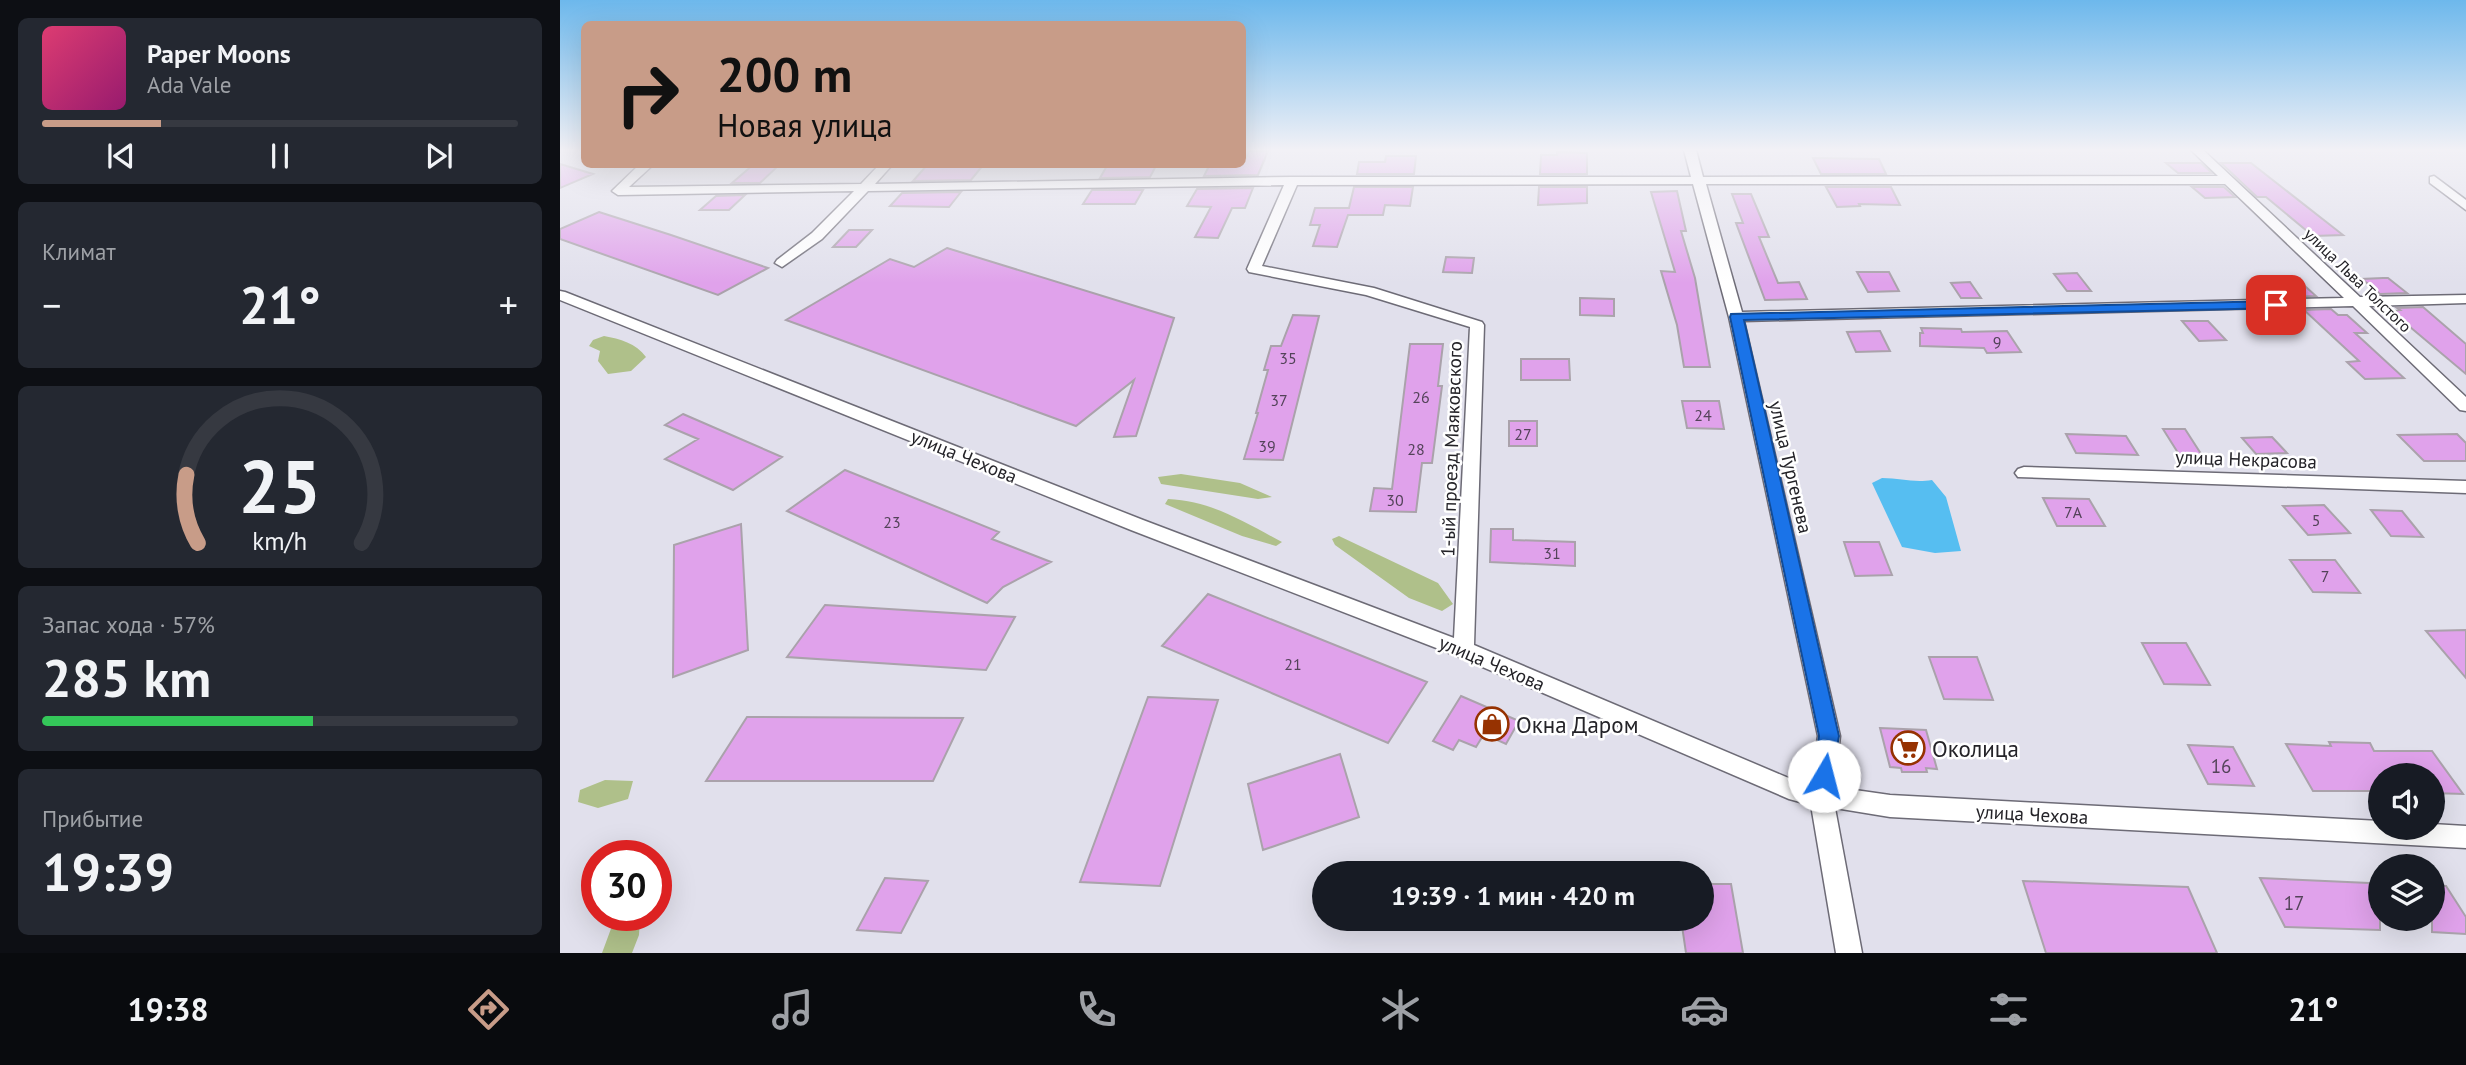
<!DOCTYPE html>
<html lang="ru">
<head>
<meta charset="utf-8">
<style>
  body { margin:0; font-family:"PT Sans",sans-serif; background:#242831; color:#f1f3f6; height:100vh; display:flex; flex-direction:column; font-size:26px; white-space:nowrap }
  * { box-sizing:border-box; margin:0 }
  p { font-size:23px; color:#9ea1a6 }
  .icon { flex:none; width:38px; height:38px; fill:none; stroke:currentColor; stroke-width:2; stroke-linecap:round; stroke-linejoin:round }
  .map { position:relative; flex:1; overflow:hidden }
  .panel { display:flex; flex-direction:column; gap:18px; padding:18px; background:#0d0f14; width:560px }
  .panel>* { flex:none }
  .top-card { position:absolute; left:21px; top:21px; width:665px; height:147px; border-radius:10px; box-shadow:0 7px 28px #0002; background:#c89c88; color:#111; overflow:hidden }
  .fabs { position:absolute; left:1808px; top:763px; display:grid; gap:14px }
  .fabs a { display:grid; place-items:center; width:77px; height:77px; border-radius:50%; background:#171b24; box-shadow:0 7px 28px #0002; font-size:35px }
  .speed { position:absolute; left:21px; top:840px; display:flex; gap:14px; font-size:35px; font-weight:700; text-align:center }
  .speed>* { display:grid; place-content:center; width:91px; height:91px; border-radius:50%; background:#171b24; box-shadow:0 7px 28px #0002; line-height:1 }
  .speed .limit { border:10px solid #d22; background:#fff; color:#111 }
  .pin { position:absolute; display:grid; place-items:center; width:60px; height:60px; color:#fff; margin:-30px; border-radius:14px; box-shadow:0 4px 10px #0006 }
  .me { position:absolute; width:77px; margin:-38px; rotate:8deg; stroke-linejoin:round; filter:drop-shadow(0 0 5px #0008) }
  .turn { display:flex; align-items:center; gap:24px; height:147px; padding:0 21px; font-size:32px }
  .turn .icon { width:91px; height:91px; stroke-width:2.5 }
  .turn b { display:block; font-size:49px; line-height:60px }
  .big { font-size:52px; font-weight:700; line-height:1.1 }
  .panel .widget { flex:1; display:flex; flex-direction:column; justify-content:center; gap:10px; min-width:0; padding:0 24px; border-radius:10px; background:#242831 }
  .panel .dial { align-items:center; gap:0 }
  .dial svg { height:182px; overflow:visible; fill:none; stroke:#363941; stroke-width:7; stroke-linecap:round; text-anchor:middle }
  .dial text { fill:#f1f3f6; stroke:none }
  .song { display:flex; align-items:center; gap:21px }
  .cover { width:84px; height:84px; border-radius:10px; background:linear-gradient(135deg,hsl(340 70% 55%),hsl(320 70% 35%)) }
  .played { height:7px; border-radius:4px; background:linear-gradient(90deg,#c89c88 25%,#363941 25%) }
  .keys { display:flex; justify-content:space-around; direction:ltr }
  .heat { display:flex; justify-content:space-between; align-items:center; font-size:38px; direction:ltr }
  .charge { height:10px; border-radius:5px; background:linear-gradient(90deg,#34c759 57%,#363941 0) }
  .trip { position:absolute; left:752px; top:861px; width:402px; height:70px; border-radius:35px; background:#171b24; box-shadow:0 7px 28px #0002; font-weight:700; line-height:70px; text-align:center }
  .tab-bar { display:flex; height:112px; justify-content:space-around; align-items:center; background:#090b0e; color:#9ea1a6 }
  .tab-bar .icon { width:49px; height:49px }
  .tab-bar .on { color:#c89c88 }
  .tab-bar b { font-size:32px; color:#f1f3f6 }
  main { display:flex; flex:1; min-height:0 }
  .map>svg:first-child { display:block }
  .green { fill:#afc08a }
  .water { fill:#56bef1 }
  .building { fill:#e0a2eb; stroke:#aaa2ab; stroke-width:2 }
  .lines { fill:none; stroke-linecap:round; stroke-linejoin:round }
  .street-casing { stroke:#6d6b76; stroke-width:3 }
  .street { fill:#fff; fill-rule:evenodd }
  .route { fill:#1a73e8; stroke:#114b97; stroke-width:2 }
  .labels { text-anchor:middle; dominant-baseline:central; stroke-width:5; stroke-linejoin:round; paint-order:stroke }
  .far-street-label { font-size:16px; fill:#242328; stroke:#fff }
  .number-label { font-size:16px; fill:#534359 }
  .street-label { font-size:19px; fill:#242328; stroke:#fff }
  .near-number-label { font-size:19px; fill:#534359 }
  .near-poi-label { font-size:23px; fill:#242328; stroke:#fff; text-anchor:start }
</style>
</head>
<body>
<main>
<section class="panel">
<div class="widget">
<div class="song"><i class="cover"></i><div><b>Paper Moons</b><p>Ada Vale</p></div></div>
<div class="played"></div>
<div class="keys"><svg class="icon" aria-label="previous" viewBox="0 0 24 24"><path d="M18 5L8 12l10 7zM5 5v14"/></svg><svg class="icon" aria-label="pause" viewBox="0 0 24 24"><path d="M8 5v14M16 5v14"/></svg><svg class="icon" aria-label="next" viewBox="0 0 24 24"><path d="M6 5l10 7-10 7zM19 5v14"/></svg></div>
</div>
<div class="widget"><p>Климат</p>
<div class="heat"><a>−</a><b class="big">21°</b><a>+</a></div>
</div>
<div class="widget dial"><svg viewBox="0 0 100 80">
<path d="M14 69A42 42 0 1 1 86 69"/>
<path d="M14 69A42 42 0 0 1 9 39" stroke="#c89c88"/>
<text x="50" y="56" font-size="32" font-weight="700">25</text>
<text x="50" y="72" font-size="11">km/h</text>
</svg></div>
<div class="widget"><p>Запас хода · 57%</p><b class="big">285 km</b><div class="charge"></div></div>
<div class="widget"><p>Прибытие</p><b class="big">19:39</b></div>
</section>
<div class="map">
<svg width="1906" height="953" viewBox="0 0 1906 953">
  <rect width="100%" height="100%" fill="#e1e0ec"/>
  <path class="green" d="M 44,336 C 60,339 76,343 86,357 L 71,371 L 48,374 L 38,361 L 40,351 L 29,346 L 33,340 Z
    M 621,474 L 680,483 L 712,497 L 698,499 L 601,484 L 598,477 Z
    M 608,499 C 652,501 684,522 722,542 L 716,546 L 682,536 L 605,504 Z
    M 779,536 L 878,583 L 893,604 L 882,611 L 849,598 L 775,545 L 772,539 Z
    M 45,780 L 73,781 L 68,799 L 38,808 L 18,802 L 20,790 Z
    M 50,915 L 80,915 L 79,935 L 72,953 L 42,953 L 52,926 Z"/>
  <path class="water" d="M 1322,478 C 1341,478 1353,483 1372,480 L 1386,497 L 1401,551 L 1375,553 L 1342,547 L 1312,483 Z"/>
  <path class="building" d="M 689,151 L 708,151 L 698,175 L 644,176 L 650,164 L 683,164 Z
    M 997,152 L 1027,153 L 1027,174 L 980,174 L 981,155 L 997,155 Z
    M 826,156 L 856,156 L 854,174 L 797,174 L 799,162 L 825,162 Z
    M 1253,158 L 1319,159 L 1326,174 L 1261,174 Z
    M 1606,163 L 1641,163 L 1652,173 L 1618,173 Z
    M 1661,163 L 1691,163 L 1783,235 L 1753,236 L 1706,197 L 1697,197 Z
    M 0,164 L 33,174 L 0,188 Z
    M 194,164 L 220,164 L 200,183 L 172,183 Z
    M 368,164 L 424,164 L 411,180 L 353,181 Z
    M 548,164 L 597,164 L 590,177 L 540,178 Z
    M 794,187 L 853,187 L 850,206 L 825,205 L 823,215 L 788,215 L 777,247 L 753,246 L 760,225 L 750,225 L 755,208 L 789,208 Z
    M 979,187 L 1027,187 L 1027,203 L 978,205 Z
    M 1266,187 L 1331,187 L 1340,205 L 1299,204 L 1300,206 L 1277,207 Z
    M 1632,187 L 1664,187 L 1675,197 L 1645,198 Z
    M 693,188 L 685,208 L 672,208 L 658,238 L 635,237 L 651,207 L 627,206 L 637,189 Z
    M 532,190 L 583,190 L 575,204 L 523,204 Z
    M 1117,191 L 1126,231 L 1121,231 L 1135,278 L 1150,367 L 1124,367 L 1117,325 L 1101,271 L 1115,272 L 1091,192 Z
    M 401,192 L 389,207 L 330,206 L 342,193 Z
    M 1172,194 L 1191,194 L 1209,237 L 1199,237 L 1218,283 L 1239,282 L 1247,299 L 1205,300 L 1176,223 L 1183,223 Z
    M 185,195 L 169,210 L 140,210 L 156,196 Z
    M 39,212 L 111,235 L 208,268 L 158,295 L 0,239 L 0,229 Z
    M 289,230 L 312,230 L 296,247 L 273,247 Z
    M 387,248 L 614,318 L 576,436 L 554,437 L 574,380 L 516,426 L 226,320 L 330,259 L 354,267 Z
    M 886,257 L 914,258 L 912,273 L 883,272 Z
    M 1297,272 L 1329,272 L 1339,291 L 1308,292 Z
    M 1517,273 L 1531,291 L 1507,291 L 1494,274 Z
    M 1736,278 L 1756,296 L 1730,297 L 1711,279 Z
    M 1823,278 L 1828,278 L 1847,293 L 1820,294 L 1802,279 Z
    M 1410,282 L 1421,298 L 1401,298 L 1391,283 Z
    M 1020,298 L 1054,299 L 1054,316 L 1020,315 Z
    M 1863,307 L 1906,344 L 1906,374 L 1831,311 L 1840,310 L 1837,308 Z
    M 1771,309 L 1778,315 L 1787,315 L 1807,333 L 1795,333 L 1844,378 L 1805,379 L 1787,362 L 1799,361 L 1744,310 Z
    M 733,315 L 759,316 L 723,460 L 684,459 L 698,413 L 696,413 L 708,370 L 704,370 L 711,346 L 721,346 Z
    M 1622,321 L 1648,321 L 1666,340 L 1639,341 Z
    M 1361,328 L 1401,329 L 1402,332 L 1447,331 L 1461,352 L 1427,353 L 1424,348 L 1360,346 L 1360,333 L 1363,333 Z
    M 1320,331 L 1330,351 L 1296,352 L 1287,332 Z
    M 850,344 L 883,344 L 878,386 L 882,386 L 872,463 L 862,463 L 856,512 L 810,511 L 814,488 L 832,489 Z
    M 961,359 L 1009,359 L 1010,380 L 961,380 Z
    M 1122,401 L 1159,401 L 1164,429 L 1127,428 Z
    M 123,414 L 222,457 L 173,490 L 105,459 L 138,439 L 105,425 Z
    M 949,421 L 977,421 L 977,446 L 949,446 Z
    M 1603,429 L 1625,429 L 1643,457 L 1620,456 Z
    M 1506,434 L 1566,436 L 1578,455 L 1516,453 Z
    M 1897,434 L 1906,443 L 1906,461 L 1864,461 L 1838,435 Z
    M 1712,437 L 1727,453 L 1696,454 L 1682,438 Z
    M 285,470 L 439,532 L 432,539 L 491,562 L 443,587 L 427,603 L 227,511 Z
    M 1483,498 L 1529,499 L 1545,526 L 1497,526 Z
    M 1764,505 L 1790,533 L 1748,535 L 1723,506 Z
    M 1811,510 L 1842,511 L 1863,537 L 1831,536 Z
    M 181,524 L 188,650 L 113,677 L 114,545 Z
    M 931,529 L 953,529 L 953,540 L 1015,542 L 1015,566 L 930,562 Z
    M 1284,542 L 1319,542 L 1332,575 L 1295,576 Z
    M 1730,560 L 1775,560 L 1800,593 L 1753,592 Z
    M 648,594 L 867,682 L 828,743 L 602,646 Z
    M 265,605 L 455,617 L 426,670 L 227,657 Z
    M 1906,630 L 1906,678 L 1866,631 Z
    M 1582,643 L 1626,643 L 1650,685 L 1604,684 Z
    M 1369,657 L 1417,657 L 1433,700 L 1384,699 Z
    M 901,696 L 959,721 L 946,744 L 924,734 L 916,747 L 899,740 L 893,750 L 873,741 Z
    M 588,697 L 658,700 L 600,886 L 520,882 Z
    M 187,717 L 403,718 L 373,781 L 146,781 Z
    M 1320,728 L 1366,730 L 1377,769 L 1366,768 L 1367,772 L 1342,772 L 1341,768 L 1330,767 Z
    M 1769,742 L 1810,743 L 1814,751 L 1872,751 L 1903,794 L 1872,793 L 1872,775 L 1820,775 L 1820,791 L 1753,791 L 1726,744 L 1771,746 Z
    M 1628,745 L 1673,747 L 1694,786 L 1648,784 Z
    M 780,754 L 799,817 L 703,850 L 688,784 Z
    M 325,878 L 368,881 L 341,933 L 297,930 Z
    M 1700,878 L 1809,883 L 1820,901 L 1820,930 L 1725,927 Z
    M 1463,881 L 1628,887 L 1657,953 L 1486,953 Z
    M 1143,884 L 1171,884 L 1183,953 L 1126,953 L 1121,919 L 1143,919 Z
    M 1872,885 L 1886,886 L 1906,917 L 1906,934 L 1872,932 Z"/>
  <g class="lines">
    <defs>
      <path id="street" d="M 1124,150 L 1136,150 L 1143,177 L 1658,176 L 1631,150 L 1643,150 L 1800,297 L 1906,295 L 1906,303 L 1809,306 L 1906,397 L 1906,411 L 1900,410 L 1793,306 L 1184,321 L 1280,736 L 1274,787 L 1330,795 L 1820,821 L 1820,828 L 1872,828 L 1872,824 L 1906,826 L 1906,848 L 1330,817 L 1275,808 L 1302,953 L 1276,953 L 1251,805 L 1229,799 L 897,656 L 571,530 L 0,300 L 0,291 L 5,292 L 583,520 L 894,638 L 910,327 L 806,295 L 689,272 L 687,269 L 724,185 L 308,191 L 262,239 L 222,267 L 215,263 L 217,260 L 252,233 L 294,191 L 58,195 L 52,191 L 80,164 L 94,164 L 69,187 L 301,184 L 320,164 L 333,164 L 315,184 L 732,177 L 1131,177 ZM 1133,184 L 1169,317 L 1258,736 L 1251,784 L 1238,782 L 914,645 L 924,325 L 922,322 L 814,288 L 702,266 L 737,185 ZM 1146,184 L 1665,184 L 1784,298 L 1182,312 Z
        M 1874,176 L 1906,200 L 1906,210 L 1870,183 L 1870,177 Z
        M 1464,467 L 1906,481 L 1906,493 L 1458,477 L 1455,473 L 1458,469 Z"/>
    </defs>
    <use href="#street" class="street-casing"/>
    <use href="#street" class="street"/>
  </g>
  <linearGradient id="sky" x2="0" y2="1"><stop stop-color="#6db8ec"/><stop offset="0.53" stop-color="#f2f1f6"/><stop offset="1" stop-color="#f2f1f6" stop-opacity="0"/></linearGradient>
  <rect width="1906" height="283" fill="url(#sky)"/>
  <path class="route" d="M 1716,301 L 1722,305 L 1720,308 L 1184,320 L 1279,736 L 1271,782 L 1264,785 L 1256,782 L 1253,776 L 1259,736 L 1170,317 L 1171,314 Z"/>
  <defs>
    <symbol id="shop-ring" viewBox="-11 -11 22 22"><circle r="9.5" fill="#fff" stroke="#963201" stroke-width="1.5"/><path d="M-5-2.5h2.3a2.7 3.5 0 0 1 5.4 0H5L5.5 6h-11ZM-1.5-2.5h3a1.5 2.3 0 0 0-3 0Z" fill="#963201"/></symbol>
    <symbol id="supermarket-ring" viewBox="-11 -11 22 22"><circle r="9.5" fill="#fff" stroke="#963201" stroke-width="1.5"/><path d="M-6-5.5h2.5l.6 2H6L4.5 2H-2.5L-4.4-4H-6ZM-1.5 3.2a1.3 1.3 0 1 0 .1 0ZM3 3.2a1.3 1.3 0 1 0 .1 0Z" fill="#963201"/></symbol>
  </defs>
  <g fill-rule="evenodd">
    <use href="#shop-ring" x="913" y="705" width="38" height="38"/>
    <use href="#supermarket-ring" x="1329" y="729" width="38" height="38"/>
  </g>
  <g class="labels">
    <g class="far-street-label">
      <text transform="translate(1798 280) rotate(44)">улица Льва Толстого</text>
    </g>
    <g class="number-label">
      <text x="1437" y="342">9</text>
      <text x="728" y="358">35</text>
      <text x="861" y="397">26</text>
      <text x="719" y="400">37</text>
      <text x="1143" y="415">24</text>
      <text x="963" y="434">27</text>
      <text x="707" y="446">39</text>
      <text x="856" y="449">28</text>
      <text x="835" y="500">30</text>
      <text x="1513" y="512">7А</text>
      <text x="1756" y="520">5</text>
      <text x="332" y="522">23</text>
      <text x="992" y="553">31</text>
      <text x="1765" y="576">7</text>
      <text x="733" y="664">21</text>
    </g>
    <g class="street-label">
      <text transform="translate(891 449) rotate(-88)">1-ый проезд Маяковского</text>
      <text transform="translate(404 456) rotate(22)">улица Чехова</text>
      <text transform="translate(1686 459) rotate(2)">улица Некрасова</text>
      <text transform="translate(1231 467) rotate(77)">улица Тургенева</text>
      <text transform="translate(932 663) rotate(23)">улица Чехова</text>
      <text transform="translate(1472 814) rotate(3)">улица Чехова</text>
    </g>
    <g class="near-number-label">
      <text x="1661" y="766">16</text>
      <text x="1734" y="903">17</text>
    </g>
    <g class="near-poi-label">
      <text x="956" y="724">Окна Даром</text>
      <text x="1372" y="748">Околица</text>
    </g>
  </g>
</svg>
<div class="fabs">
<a><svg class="icon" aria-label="sound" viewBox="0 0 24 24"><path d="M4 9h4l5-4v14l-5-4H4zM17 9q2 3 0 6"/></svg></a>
<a><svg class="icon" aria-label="layers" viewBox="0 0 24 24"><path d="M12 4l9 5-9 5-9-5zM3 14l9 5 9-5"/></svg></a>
</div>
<div class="speed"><div class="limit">30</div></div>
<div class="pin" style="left:1716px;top:305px;background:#d93025"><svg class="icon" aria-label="arrive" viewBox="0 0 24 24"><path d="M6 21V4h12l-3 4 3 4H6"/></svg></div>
<svg class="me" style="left:1264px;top:776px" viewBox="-20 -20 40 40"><circle r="19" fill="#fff"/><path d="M0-13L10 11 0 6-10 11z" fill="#1a73e8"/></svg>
<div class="trip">19:39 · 1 мин · 420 m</div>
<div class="top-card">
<div class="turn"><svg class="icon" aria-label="right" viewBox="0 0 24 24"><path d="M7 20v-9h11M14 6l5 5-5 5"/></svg><div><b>200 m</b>Новая улица</div></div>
</div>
</div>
</main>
<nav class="tab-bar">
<b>19:38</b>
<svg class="icon on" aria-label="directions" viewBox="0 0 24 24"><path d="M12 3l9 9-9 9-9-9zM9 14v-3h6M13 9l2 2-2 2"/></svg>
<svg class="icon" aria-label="music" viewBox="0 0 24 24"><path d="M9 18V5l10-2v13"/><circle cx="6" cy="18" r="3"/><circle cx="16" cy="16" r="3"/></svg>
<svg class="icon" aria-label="phone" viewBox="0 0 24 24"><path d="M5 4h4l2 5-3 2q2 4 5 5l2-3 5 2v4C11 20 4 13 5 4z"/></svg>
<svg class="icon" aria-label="climate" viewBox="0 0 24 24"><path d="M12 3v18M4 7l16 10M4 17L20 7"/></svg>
<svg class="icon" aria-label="car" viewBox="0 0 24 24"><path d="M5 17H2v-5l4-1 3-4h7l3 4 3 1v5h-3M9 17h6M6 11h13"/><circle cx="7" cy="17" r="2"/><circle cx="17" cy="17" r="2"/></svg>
<svg class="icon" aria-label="filters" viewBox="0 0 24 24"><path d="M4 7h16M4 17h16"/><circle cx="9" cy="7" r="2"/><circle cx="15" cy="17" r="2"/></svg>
<b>21°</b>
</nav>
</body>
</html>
